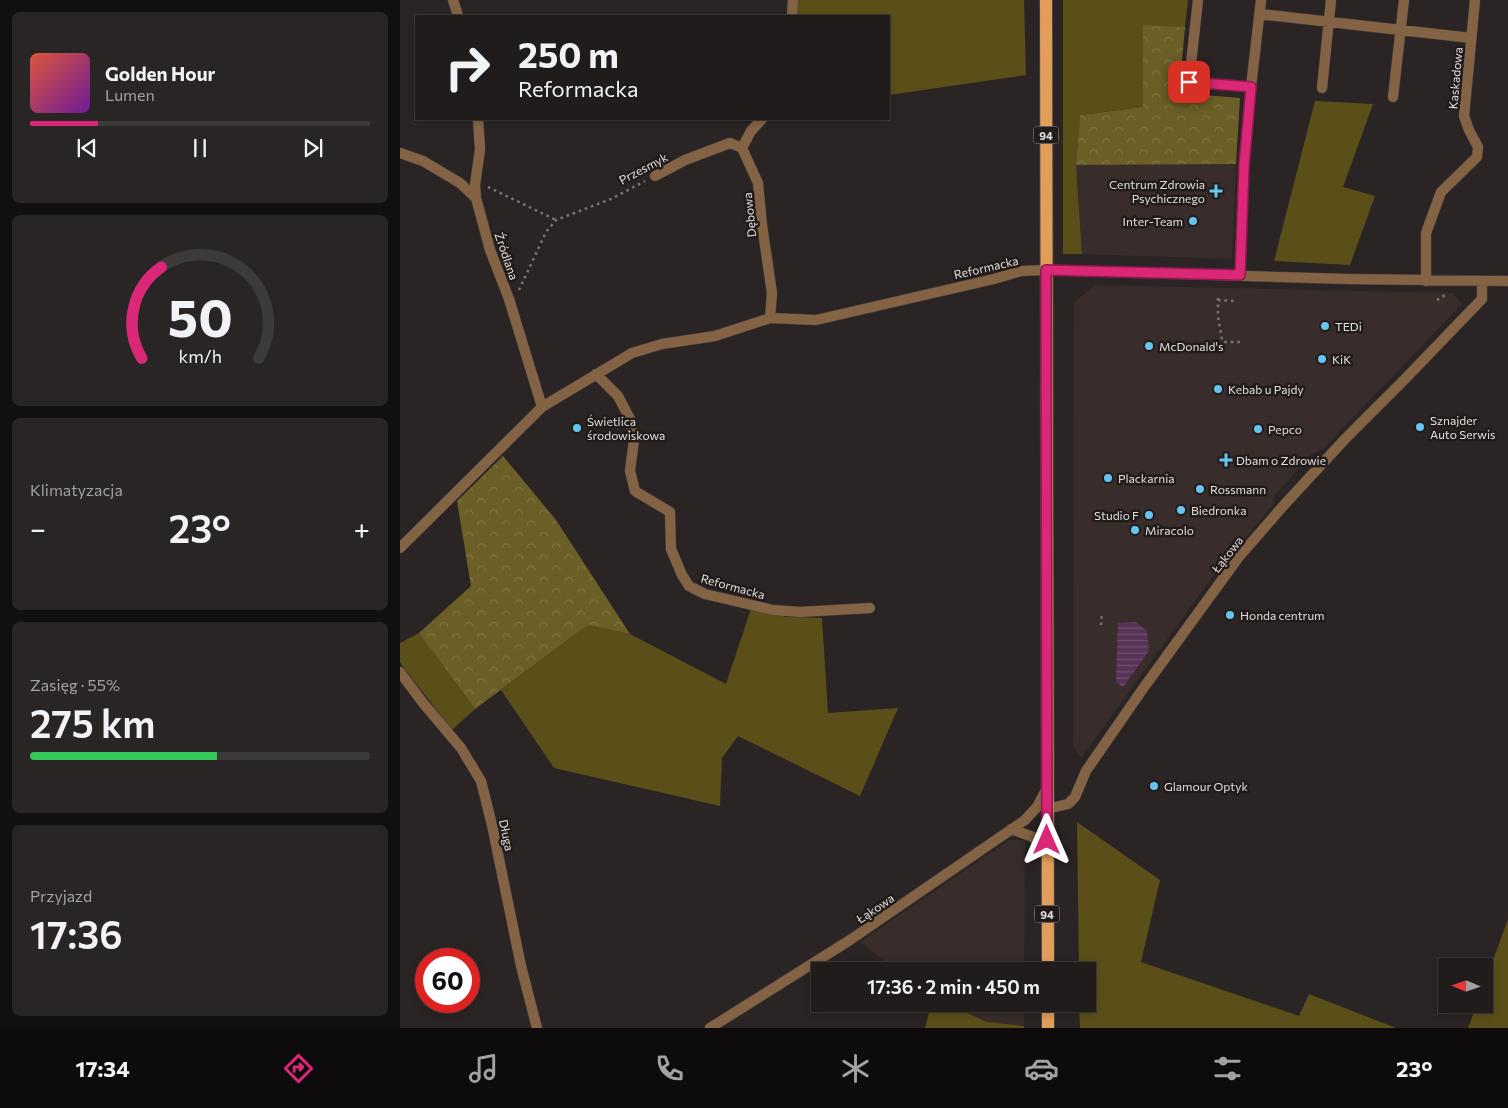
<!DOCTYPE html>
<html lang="pl">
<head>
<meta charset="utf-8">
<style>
  body { margin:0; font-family:Commissioner,sans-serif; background:#282524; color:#f1f3f6; height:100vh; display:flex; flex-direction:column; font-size:19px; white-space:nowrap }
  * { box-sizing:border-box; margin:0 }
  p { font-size:16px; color:#a2a1a3 }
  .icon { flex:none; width:28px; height:28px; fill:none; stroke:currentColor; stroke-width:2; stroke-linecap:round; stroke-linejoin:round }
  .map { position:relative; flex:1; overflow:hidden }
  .panel { display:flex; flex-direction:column; gap:12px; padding:12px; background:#120f0f; width:400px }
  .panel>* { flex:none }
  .top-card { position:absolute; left:15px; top:15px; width:475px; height:105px; border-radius:0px; box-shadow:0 2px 8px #0003,0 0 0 1px #3d3a3a; background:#201c1b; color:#f1f3f6; overflow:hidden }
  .needle { width:32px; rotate:272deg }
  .tools { position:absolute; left:1038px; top:958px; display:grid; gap:10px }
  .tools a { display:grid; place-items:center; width:55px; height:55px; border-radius:0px; background:#201c1b; box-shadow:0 2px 8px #0003,0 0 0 1px #3d3a3a; font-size:25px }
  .speed { position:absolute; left:15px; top:948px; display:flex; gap:10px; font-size:25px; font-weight:700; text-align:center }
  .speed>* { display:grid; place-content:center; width:65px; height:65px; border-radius:50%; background:#201c1b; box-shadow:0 2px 8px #0003,0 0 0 1px #3d3a3a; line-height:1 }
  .speed .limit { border:8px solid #d22; background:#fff; color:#111 }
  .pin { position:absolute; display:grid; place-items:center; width:42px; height:42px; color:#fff; margin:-21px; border-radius:10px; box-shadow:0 2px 8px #0006 }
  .me { position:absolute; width:55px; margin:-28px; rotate:0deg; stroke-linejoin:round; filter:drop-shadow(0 0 4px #0008) }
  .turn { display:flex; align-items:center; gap:18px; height:105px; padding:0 20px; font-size:22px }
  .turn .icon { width:65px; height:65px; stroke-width:2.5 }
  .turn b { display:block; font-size:35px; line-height:42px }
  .big { font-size:38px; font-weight:600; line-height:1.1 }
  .panel .tile { flex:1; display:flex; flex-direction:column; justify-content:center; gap:8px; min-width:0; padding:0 18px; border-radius:8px; background:#282524 }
  .panel .dial { align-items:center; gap:0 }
  .dial svg { height:130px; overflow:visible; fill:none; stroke:#3d3a3a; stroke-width:7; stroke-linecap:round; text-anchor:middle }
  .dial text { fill:#f1f3f6; stroke:none }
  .song { display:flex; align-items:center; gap:15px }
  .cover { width:60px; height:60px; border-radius:8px; background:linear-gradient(135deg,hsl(10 70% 55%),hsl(280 70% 35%)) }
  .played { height:5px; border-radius:2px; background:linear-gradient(90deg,#db2777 20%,#3d3a3a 20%) }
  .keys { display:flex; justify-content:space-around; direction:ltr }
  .heat { display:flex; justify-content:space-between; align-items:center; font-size:28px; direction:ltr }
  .charge { height:8px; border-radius:4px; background:linear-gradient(90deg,#34c759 55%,#3d3a3a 0) }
  .trip { position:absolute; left:411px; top:962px; width:285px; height:50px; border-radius:0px; background:#201c1b; box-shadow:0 2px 8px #0003,0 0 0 1px #3d3a3a; font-weight:600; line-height:50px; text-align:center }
  .tab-bar { display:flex; height:80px; justify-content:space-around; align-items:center; background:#0d0b0b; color:#a2a1a3 }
  .tab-bar .icon { width:35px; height:35px }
  .tab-bar .on { color:#db2777 }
  .tab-bar b { font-size:22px; color:#f1f3f6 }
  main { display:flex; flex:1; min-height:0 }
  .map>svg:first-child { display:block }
  .built { fill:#382d2b }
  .green { fill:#5b4f19 }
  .forest { fill:url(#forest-crowns) }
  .water { fill:url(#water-rules) }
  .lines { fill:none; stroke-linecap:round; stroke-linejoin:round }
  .street-casing { stroke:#474241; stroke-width:11 }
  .primary-casing { stroke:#474241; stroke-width:14 }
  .path { stroke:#7b7776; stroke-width:2.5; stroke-dasharray:2.5 4; stroke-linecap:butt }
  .street { stroke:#836344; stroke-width:10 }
  .primary { stroke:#e19d5a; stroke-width:12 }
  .route-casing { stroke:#8e194d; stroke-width:12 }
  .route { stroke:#db2777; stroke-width:9 }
  .poi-dot { fill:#66c4ef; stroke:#211c1a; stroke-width:2 }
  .labels { text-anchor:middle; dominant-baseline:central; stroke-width:5; stroke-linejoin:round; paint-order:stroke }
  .shield { fill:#211c1a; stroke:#a7a3a2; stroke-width:1 }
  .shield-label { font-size:11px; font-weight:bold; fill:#e1dddc }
  .street-label { font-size:12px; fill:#e1dddc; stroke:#211c1a }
  .poi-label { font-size:12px; fill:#e1dddc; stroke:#211c1a; text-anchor:start }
</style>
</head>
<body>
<main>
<section class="panel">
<div class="tile">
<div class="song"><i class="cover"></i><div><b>Golden Hour</b><p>Lumen</p></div></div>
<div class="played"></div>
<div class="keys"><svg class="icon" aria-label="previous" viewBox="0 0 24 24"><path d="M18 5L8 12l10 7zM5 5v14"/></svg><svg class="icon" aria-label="pause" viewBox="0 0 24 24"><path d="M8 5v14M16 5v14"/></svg><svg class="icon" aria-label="next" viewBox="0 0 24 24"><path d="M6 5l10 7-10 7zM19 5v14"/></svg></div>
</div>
<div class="tile dial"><svg viewBox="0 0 100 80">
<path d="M14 69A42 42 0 1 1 86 69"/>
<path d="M14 69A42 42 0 0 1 26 13" stroke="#db2777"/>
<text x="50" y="56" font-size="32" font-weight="700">50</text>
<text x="50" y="72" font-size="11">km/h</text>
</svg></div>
<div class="tile"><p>Klimatyzacja</p>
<div class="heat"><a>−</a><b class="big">23°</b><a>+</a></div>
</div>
<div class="tile"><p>Zasięg · 55%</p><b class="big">275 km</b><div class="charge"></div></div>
<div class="tile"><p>Przyjazd</p><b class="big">17:36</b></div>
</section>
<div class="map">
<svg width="1108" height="1028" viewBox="0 0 1108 1028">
  <defs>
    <pattern id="forest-crowns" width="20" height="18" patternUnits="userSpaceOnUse" patternTransform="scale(1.25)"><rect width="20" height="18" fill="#6b5e26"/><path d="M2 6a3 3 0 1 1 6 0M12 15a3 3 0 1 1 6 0" fill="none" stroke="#807545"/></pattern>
    <pattern id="water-rules" width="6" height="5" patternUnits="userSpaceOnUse" patternTransform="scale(1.25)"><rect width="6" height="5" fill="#583358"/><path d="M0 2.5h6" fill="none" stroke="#70506f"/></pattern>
  </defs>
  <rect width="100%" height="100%" fill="#2a2524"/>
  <path class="built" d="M 836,164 L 832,259 L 682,254 L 676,165 Z
    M 696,285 L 1052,293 L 1062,304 L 922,450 L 913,453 L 874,496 L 873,505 L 810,580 L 681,758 L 673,747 L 674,302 Z
    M 609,840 L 625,840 L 624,971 L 499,971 L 460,942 Z
    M 548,1004 L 624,1004 L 624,1026 L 587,1022 Z"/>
  <path class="green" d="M 398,0 L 624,0 L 626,75 L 489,95 L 489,16 L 397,16 Z
    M 663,0 L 788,0 L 785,27 L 743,26 L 743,107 L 680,115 L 676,165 L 682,254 L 663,254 Z
    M 915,101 L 973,104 L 943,187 L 975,196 L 950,265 L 874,261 Z
    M 351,609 L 387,617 L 422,618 L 428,713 L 498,708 L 460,796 L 338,736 L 322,758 L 320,806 L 154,768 L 101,690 L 188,625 L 230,634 L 326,684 Z
    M 19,633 L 75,709 L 52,730 L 4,668 L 0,662 L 0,643 Z
    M 677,822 L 760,880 L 741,962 L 899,1016 L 909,994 L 996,1028 L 680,1028 L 679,1004 L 688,1004 L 688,971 L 679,971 Z
    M 1108,919 L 1108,1028 L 1068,1028 L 1077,1004 L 1084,1004 L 1084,985 Z
    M 531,1004 L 548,1004 L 587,1022 L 624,1026 L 624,1028 L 525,1028 Z"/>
  <path class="forest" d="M 743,25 L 785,27 L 779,93 L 840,98 L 836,164 L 676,165 L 680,115 L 743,107 Z
    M 103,456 L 156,520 L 230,634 L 188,625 L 75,709 L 19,633 L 71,586 L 57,501 Z"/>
  <path class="water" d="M 736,622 L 747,631 L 749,651 L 723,687 L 716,682 L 718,623 Z"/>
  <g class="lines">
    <defs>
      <path id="street" d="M 53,0 L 58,16
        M 798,0 L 789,82 L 851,87
        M 860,14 L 1071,38
        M 392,16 L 393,0
        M 922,88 L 931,0
        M 993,97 L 1004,0
        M 362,119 L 351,131 L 342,148 L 358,183 L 362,225 L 372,293 L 370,318
        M 0,153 L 23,161 L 60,183 L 76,198 L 90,250 L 109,299 L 142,407
        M 255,176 L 285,160 L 330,143 L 342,148
        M 76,198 L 75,185 L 80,149 L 78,119
        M 840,275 L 844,166 L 851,87 L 861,0
        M 1026,281 L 1026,233 L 1041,192 L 1077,157 L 1078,147 L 1069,130 L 1064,116 L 1075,0
        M 196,374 L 218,396 L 230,419 L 234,440 L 230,471 L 235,491 L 270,512 L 271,549 L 282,575 L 289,586 L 305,594 L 373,610 L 401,612 L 470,608
        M 0,548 L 142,407 L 232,353 L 262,344 L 315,336 L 370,318 L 416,320 L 594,279 L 621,271 L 646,270 L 948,279 L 1108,281
        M 0,672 L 23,703 L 61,748 L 81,781 L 92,825 L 121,966 L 137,1028
        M 647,809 L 668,804 L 675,797 L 686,771 L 742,690 L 838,558 L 884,505 L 945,439 L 1006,378 L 1082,299 L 1082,281
        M 611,829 L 633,837 L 647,856
        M 310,1028 L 450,940 L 625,820 L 637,807 L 647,788"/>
      <path id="primary" d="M 646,0 L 648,971
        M 648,1004 L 648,1028"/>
    </defs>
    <use href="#street" class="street-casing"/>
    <use href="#primary" class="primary-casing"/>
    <path class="path" d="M 88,187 L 156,220
      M 119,290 L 146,232 L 156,220 L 211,199 L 245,181
      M 818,298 L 818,317 L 822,340 L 824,342 L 843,342
      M 818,300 L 835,301
      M 1037,300 L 1047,294
      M 701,625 L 702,613"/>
    <use href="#street" class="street"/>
    <use href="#primary" class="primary"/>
  </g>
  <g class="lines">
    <defs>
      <path id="route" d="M 647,840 L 646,270 L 840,275 L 844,166 L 851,87 L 789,82"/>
    </defs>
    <use href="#route" class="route-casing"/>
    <use href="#route" class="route"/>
  </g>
  <g class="poi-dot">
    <path d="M813.5 183.5h5v5h5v5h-5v5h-5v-5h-5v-5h5z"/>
    <circle cx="793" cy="221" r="5"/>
    <circle cx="925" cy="326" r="5"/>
    <circle cx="749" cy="346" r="5"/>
    <circle cx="922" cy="359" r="5"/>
    <circle cx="818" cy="389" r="5"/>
    <circle cx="1020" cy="427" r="5"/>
    <circle cx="177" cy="428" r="5"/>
    <circle cx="858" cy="429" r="5"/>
    <path d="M823.5 452.5h5v5h5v5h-5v5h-5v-5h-5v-5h5z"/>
    <circle cx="708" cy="478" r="5"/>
    <circle cx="800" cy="489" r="5"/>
    <circle cx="781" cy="510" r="5"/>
    <circle cx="749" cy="515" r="5"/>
    <circle cx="735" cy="530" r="5"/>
    <circle cx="830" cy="615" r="5"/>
    <circle cx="754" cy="786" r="5"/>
  </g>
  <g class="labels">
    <g class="shield">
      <rect x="633.5" y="126.5" width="25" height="17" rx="4"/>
      <rect x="634.5" y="905.5" width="25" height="17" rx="4"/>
    </g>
    <g class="shield-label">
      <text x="646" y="135">94</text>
      <text x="647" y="914">94</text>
    </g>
    <g class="street-label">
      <text transform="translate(1055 78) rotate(-85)">Kaskadowa</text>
      <text transform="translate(243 168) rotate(-28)">Przesmyk</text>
      <text transform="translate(349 215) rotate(-96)">Dębowa</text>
      <text transform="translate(107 256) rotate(71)">Źródlana</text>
      <text transform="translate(586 267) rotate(-13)">Reformacka</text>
      <text transform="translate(827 554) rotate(-52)">Łąkowa</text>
      <text transform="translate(333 586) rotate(15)">Reformacka</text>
      <text transform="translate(107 835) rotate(78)">Długa</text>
      <text transform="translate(475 908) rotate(-34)">Łąkowa</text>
    </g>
    <g class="poi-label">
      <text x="805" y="184" text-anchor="end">Centrum Zdrowia<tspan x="805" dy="14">Psychicznego</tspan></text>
      <text x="783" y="221" text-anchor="end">Inter-Team</text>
      <text x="935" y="326">TEDi</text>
      <text x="759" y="346">McDonald's</text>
      <text x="932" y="359">KiK</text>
      <text x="828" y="389">Kebab u Pajdy</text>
      <text x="1030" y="420">Sznajder<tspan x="1030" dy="14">Auto Serwis</tspan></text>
      <text x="187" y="421">Świetlica<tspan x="187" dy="14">środowiskowa</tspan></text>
      <text x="868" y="429">Pepco</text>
      <text x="836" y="460">Dbam o Zdrowie</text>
      <text x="718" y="478">Plackarnia</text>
      <text x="810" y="489">Rossmann</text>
      <text x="791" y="510">Biedronka</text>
      <text x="739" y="515" text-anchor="end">Studio F</text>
      <text x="745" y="530">Miracolo</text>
      <text x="840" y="615">Honda centrum</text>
      <text x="764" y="786">Glamour Optyk</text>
    </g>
  </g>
</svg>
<div class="tools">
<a><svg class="needle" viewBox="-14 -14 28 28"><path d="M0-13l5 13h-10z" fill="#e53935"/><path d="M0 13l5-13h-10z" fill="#a2a1a3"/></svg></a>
</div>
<div class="speed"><div class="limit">60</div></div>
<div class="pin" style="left:789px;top:82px;background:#d93025"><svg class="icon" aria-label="arrive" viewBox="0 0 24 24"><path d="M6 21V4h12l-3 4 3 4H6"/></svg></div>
<svg class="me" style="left:647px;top:840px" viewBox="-20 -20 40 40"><path d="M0-17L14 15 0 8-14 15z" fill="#db2777" stroke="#fff" stroke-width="4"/></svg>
<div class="trip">17:36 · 2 min · 450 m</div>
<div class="top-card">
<div class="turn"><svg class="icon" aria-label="right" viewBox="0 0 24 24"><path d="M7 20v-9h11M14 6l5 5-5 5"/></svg><div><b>250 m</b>Reformacka</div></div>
</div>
</div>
</main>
<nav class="tab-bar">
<b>17:34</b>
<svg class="icon on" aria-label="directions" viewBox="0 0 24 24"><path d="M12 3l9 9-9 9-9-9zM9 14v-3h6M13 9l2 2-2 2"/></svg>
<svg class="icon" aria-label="music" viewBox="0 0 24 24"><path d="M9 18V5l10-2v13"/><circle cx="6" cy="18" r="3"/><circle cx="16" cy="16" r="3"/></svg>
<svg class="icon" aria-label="phone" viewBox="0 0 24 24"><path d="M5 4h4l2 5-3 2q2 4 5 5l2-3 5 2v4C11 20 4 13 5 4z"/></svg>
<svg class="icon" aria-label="climate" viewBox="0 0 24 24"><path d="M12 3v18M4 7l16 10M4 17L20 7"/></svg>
<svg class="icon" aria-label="car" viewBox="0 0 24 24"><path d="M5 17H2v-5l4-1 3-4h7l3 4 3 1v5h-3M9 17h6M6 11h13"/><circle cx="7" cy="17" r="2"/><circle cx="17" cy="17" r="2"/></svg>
<svg class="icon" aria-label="filters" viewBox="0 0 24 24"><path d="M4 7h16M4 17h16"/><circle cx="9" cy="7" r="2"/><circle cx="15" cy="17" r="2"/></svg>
<b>23°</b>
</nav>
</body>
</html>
